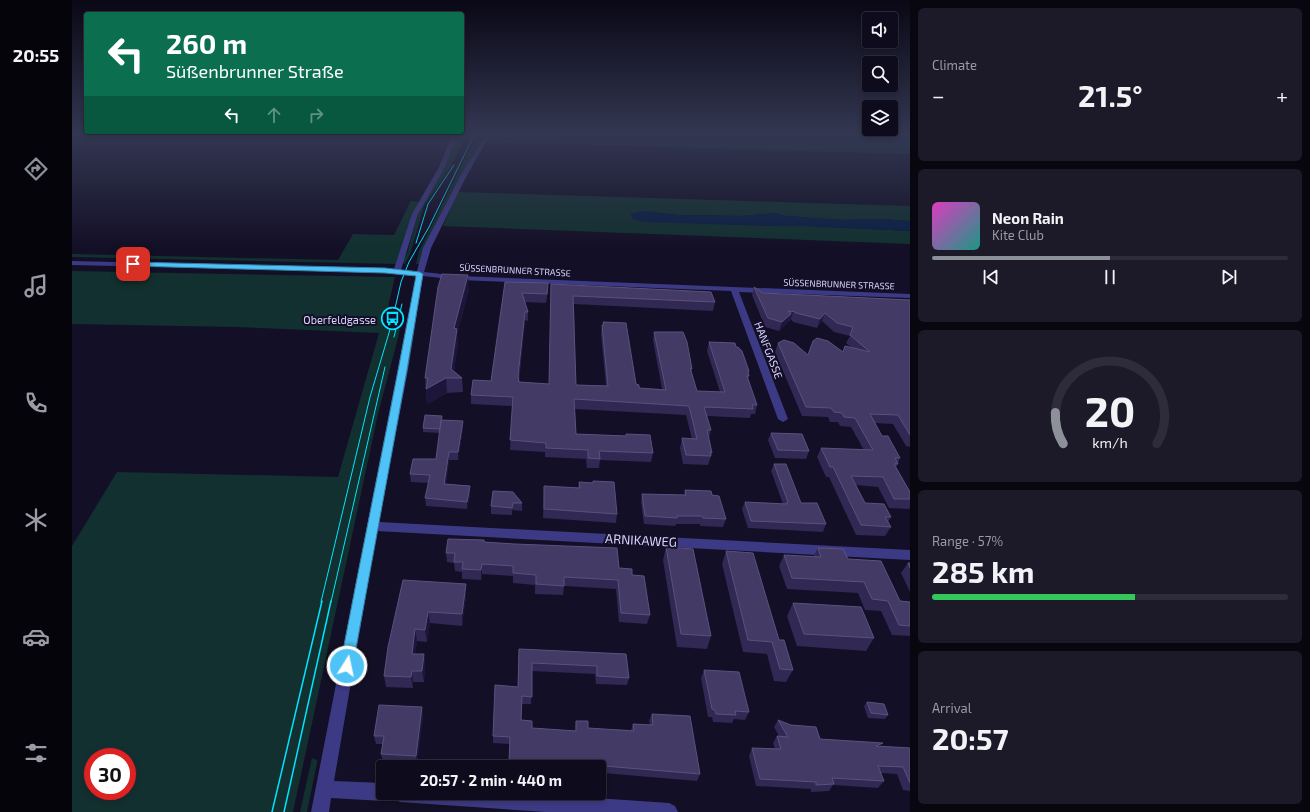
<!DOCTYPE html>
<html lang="en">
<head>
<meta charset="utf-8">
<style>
  body { margin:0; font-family:"Exo 2",sans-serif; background:#1c1929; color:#f1f3f6; height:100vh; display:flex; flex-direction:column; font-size:15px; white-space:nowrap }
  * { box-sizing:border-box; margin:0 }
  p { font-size:13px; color:#9b9ba3 }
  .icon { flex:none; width:22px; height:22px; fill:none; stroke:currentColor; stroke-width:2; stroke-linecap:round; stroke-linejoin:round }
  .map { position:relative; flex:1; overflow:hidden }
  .panel { display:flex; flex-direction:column; gap:8px; padding:8px; background:#08060f; width:400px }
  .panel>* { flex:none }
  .top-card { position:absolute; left:12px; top:12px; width:380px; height:122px; border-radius:4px; box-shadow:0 2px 6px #0003,0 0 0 1px #2e2b3b; background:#0b6e4f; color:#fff; overflow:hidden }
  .tools { position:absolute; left:790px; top:12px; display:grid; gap:8px }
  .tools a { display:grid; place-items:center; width:36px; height:36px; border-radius:4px; background:#0e0b1c; box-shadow:0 2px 6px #0003,0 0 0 1px #2e2b3b; font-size:20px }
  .speed { position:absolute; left:12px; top:748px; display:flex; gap:8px; font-size:20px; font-weight:700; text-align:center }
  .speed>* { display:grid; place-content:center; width:52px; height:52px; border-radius:50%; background:#0e0b1c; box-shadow:0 2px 6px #0003,0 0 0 1px #2e2b3b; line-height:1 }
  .speed .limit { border:6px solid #d22; background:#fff; color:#111 }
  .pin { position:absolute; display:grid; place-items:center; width:34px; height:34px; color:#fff; margin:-17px; border-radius:8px; box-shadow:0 2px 6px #0006 }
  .me { position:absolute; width:44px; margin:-22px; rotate:10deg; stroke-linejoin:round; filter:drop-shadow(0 0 3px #0008) }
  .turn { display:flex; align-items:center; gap:14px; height:84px; padding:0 16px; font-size:18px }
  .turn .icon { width:52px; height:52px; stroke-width:2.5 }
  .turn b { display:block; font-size:28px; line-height:34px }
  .lanes { display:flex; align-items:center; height:38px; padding:0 16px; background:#0003; justify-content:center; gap:20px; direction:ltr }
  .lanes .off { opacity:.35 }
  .big { font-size:30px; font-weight:700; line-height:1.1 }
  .panel .card { flex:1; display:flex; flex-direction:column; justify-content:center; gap:6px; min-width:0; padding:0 14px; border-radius:6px; background:#1c1929 }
  .panel .dial { align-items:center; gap:0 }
  .dial svg { height:104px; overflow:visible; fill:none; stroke:#2e2b3b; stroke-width:7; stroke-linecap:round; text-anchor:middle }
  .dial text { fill:#f1f3f6; stroke:none }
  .song { display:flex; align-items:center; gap:12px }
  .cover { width:48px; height:48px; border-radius:6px; background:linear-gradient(135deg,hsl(310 70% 55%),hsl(170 70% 35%)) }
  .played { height:4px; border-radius:2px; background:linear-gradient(90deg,#8c9099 50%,#2e2b3b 50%) }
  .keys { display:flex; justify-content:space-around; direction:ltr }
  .heat { display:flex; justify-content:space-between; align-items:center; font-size:22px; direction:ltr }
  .charge { height:6px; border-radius:3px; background:linear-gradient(90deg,#34c759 57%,#2e2b3b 0) }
  .trip { position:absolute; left:304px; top:760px; width:230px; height:40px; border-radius:4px; background:#0e0b1c; box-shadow:0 2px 6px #0003,0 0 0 1px #2e2b3b; font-weight:700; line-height:40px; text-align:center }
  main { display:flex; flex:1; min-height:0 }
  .tab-bar { display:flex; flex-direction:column; width:72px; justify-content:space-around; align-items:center; background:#06040b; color:#9b9ba3 }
  .tab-bar .icon { width:28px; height:28px }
  .tab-bar .selected { color:#8c9099 }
  .tab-bar b { font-size:18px; color:#f1f3f6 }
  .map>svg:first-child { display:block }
  .green { fill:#12302f; fill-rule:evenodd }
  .water { fill:#0a1f44 }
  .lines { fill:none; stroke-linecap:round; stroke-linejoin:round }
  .minor { fill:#3d3a85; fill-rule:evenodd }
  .tram-far1 { stroke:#00e5ff; stroke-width:1 }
  .tram { stroke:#00e5ff; stroke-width:1.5 }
  .wall { fill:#312854 }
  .shaded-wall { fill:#1d163a }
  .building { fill:#433a66; stroke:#5a527e }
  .route { fill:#4fc3f7; stroke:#337fa1 }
  .labels { text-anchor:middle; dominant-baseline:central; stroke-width:4; stroke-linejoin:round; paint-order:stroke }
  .far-street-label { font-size:9px; fill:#d9d4ff; stroke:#130f26 }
  .poi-label { font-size:11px; fill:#d9d4ff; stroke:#130f26; text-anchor:end }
  .street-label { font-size:11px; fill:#d9d4ff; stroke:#130f26 }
  .near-street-label { font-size:13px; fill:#d9d4ff; stroke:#130f26 }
</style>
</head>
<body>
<main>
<nav class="tab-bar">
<b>20:55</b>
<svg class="icon selected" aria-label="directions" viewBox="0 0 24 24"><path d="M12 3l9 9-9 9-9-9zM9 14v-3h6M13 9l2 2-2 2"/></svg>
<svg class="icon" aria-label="music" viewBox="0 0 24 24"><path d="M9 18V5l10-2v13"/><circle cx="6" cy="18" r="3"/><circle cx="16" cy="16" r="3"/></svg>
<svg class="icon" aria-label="phone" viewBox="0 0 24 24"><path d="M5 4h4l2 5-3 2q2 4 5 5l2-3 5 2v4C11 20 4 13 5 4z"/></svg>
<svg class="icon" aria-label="climate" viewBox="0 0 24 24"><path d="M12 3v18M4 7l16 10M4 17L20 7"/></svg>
<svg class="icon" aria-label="car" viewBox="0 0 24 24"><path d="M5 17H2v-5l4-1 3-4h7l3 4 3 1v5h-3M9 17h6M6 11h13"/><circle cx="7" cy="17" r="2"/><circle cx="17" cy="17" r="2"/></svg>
<svg class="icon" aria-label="filters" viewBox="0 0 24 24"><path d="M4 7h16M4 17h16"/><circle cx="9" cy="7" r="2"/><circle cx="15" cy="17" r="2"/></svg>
</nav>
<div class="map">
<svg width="838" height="812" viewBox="0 0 838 812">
  <rect width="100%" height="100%" fill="#130f26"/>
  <path class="green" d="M 385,135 L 395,135 L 378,168 L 352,206 L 339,252 L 333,264 L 330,263 L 335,253 L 347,211 L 371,169 Z
    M 405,135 L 413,135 L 377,198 L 350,252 L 347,264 L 344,264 L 347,251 Z
    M 417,135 L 838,135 L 838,154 L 414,142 Z
    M 386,192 L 838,206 L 838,221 L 808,219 L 771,220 L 714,216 L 703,213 L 671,216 L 605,215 L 571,211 L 623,223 L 703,226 L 737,226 L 838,231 L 838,244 L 371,226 Z
    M 339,201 L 347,202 L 324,264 L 0,257 L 0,254 L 266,260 L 281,234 L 322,235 Z
    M 0,271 L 323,277 L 311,328 L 328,329 L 326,338 L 306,414 L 221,812 L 0,812 L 0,546 L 45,472 L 266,477 L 307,333 L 164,327 L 0,324 ZM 21,757 L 55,757 L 55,791 L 21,791 Z
    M 240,758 L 245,760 L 245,763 L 235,812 L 228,812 Z"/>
  <path class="water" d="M 571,211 L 605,215 L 671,216 L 703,213 L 714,216 L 771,220 L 808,219 L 838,221 L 838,231 L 737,226 L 703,226 L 571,222 L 561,219 L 558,214 Z"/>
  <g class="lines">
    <path class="minor" d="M 380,135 L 386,135 L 373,167 L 346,214 L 329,270 L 345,271 L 351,248 L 389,175 L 414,135 L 418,135 L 395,175 L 359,248 L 352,272 L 387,276 L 838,294 L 838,298 L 667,292 L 716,419 L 711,422 L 706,419 L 659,291 L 387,280 L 351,276 L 336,370 L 307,522 L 838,550 L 838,560 L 305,531 L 262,781 L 311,783 L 311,793 L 319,793 L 317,798 L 311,801 L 259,798 L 257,812 L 239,812 L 344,276 L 313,272 L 0,265 L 0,261 L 322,269 L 340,214 L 367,167 Z
      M 319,793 L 450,793 L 597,803 L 603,806 L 606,812 L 474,812 L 328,802 L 322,799 Z"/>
    <path class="tram-far1" d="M 344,243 L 356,204 L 382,165
      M 322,337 L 330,304
      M 249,602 L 298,397 L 319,326 L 329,282 L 337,262 L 357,227 L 402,135
      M 259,602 L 313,367"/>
    <path class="tram" d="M 200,812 L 250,601
      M 212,812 L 259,601"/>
  </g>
  <path class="wall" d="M 433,282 L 476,291 L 474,303 L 453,302 L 456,312 L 456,321 L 453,320 L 447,382 L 477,384 L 479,284 L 643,302 L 641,311 L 502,304 L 504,385 L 534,386 L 529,334 L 530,325 L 531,325 L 531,322 L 564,384 L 567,388 L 590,389 L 581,340 L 582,332 L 620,369 L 620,372 L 625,391 L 648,392 L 635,351 L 637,342 L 664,347 L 677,371 L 676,373 L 677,376 L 676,380 L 685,405 L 683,414 L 679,414 L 678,418 L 635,416 L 639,430 L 637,438 L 640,453 L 636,465 L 611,464 L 608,448 L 610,438 L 620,439 L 614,415 L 503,409 L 504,434 L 554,436 L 554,434 L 581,453 L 579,462 L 528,460 L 527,468 L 515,468 L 514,459 L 473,457 L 473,452 L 438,450 L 440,406 L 399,404 L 399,395 L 419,381 Z
    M 682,287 L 691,293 L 838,300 L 838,447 L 834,446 L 821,424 L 803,423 L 810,436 L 828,458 L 824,468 L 838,492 L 838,508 L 837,509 L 817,508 L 806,487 L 784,485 L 793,503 L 819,517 L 816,522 L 819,527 L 813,536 L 784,535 L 757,477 L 754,477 L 745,457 L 749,448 L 792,450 L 779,427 L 768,426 L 766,422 L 758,422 L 756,417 L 730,416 L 703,352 L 706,343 L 736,355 L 771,352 L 779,347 L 774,343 L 778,336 L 762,332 L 750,321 L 745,328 L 721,322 L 719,319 L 707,331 L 693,327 L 680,295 Z
    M 397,289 L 385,334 L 386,343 L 382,371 L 390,378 L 391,392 L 375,393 L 355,404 L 353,378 Z
    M 371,420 L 391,421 L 391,428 L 386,460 L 377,460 L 374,484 L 398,486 L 398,494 L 395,509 L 354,506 L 353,498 L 357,483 L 339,482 L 338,474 L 364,459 L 368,433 L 351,432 L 351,428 Z
    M 699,433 L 737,451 L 734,459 L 703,458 L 696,440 Z
    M 702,464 L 729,503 L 754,524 L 751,532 L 676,528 L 670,509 L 673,502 L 711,504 L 699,471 Z
    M 521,481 L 545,514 L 544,523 L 471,518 L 472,486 L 506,488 L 507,482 L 521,483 Z
    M 613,490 L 640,495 L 654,519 L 651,527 L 628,526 L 628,524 L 604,524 L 603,526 L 572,524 L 569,502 L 570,494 L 612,495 Z
    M 421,491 L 450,503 L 450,511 L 440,510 L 440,515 L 419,514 L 419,506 Z
    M 412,543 L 547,568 L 560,575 L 578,615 L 575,624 L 547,622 L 544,589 L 492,586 L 491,595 L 463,594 L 463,585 L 441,583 L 441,576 L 410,574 L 409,580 L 390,579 L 390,572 L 383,571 L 382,563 L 375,562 L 374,553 Z
    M 594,547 L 639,636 L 635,649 L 605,647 L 591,560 Z
    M 746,548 L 776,559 L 828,601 L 838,602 L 838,636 L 820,635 L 809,611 L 793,610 L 786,593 L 715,589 L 707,566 L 712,555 L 741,557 Z
    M 654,551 L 707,640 L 721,670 L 714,682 L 702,681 L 695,654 L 671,652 L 650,564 Z
    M 836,563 L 838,563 L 838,592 L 829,573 Z
    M 331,580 L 394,596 L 390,626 L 358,623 L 355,642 L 345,641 L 343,654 L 352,654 L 353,665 L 352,682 L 341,682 L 341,688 L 314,687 L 312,676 Z
    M 721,603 L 802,638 L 794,651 L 725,646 L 715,616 Z
    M 447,649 L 554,654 L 557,678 L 555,685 L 524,684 L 523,674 L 460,671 L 459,704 L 450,704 L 449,720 L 460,728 L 503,731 L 504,721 L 516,728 L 559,730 L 561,724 L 578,725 L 577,721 L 580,714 L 628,774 L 625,781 L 531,773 L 531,771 L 527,771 L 527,767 L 437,767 L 438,744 L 421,743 L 421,736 L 446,687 Z
    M 632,670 L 677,712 L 673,720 L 662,719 L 660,723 L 641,722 L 640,717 L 636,717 L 629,678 Z
    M 795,702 L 816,715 L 813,719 L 796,718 L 792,706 Z
    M 351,715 L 345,764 L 311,762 L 309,754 L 311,744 L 304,744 L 302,736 Z
    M 706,720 L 748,739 L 808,746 L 838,748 L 838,791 L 831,790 L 825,774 L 809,773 L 812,781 L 806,788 L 761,785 L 757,791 L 739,792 L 739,789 L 684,786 L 677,756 L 680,748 L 703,749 L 701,743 L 705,736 L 707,736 L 702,727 Z"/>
  <path class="shaded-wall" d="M 396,275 L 397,289 L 385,334 L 386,343 L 381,378 L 379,369 L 382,328 Z
    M 721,311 L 719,319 L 717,321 L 720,312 Z
    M 453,312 L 453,320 L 446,385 L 446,376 Z
    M 753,313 L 750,321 L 745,328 L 748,319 Z
    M 719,314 L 716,322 L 707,331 L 710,322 Z
    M 374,378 L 375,393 L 355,404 L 354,389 Z
    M 391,421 L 391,428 L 386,460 L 386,452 Z
    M 377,452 L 377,460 L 372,492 L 372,484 Z
    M 398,486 L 398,494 L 395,509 L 395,502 Z
    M 410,564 L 410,574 L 409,580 L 409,570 Z
    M 394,584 L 394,596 L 390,626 L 390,614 Z
    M 356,612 L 358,623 L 355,642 L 353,630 Z
    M 343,629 L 345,641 L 342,665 L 340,654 Z
    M 352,654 L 353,665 L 352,682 L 350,671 Z
    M 340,671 L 341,682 L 341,688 L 339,677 Z
    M 350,707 L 351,715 L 345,764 L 344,756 Z"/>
  <path class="building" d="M 370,274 L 396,275 L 382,328 L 385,329 L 379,369 L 390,378 L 374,378 L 354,389 L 356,378 L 353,378 L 366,287 Z
    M 433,282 L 476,283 L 475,294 L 450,293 L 456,312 L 453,312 L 446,376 L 447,382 L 477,384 L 479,284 L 639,292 L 643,302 L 501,296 L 504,385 L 536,386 L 530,325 L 532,325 L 531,322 L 554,323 L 564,384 L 567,385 L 567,388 L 594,390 L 582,332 L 611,332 L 615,342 L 620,369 L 618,368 L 625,391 L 653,392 L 637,342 L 663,343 L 664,347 L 666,347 L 670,351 L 677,371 L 676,371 L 677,376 L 675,376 L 685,405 L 680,405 L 681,409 L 632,407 L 639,430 L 635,430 L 640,453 L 638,452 L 639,456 L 614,455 L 610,438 L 625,439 L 617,406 L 502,399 L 504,434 L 554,436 L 554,434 L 578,435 L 581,453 L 527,451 L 528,459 L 516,458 L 516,450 L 474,448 L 474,443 L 438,440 L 441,397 L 399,395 L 401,380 L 419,381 Z
    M 682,287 L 691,293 L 838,300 L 838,435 L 826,415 L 798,414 L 810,436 L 816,436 L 828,458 L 823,458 L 826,464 L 822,464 L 838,492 L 838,499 L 822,499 L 811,477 L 779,476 L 793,503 L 812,504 L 819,517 L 813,517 L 819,527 L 789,525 L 761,467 L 758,467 L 749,448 L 801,450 L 783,418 L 772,417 L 770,413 L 762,412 L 759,408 L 734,407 L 706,343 L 712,340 L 722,343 L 736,355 L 741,341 L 745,338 L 756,341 L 771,352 L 773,346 L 798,352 L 778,335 L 781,327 L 765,323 L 753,313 L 748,319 L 724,313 L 721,311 L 720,312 L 716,311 L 719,314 L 710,322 L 696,318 Z
    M 353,415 L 370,416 L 368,429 L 351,428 Z
    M 369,420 L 391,421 L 386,452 L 377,452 L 372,484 L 398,486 L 395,502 L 353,498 L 358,475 L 338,474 L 341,459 L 364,459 Z
    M 699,433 L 730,434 L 737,451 L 706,450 Z
    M 702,464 L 714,464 L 729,503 L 745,503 L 754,524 L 679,521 L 673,502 L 715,504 L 715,502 L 716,502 Z
    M 521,481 L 542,482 L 545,514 L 472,509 L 472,486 L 508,488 L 507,482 L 521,483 Z
    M 613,490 L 639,491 L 640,495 L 647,496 L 654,519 L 631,518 L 630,516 L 605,516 L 605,518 L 573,516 L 570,494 L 614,495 Z
    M 421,491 L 441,492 L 450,503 L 441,503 L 440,508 L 419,506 Z
    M 376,539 L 412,540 L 412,542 L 443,544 L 545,548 L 547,568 L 560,569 L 560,575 L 572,576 L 578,615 L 549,613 L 546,580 L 492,577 L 492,586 L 464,584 L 464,575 L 441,573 L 441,566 L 410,564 L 409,570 L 390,569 L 391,562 L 382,562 L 383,553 L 374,553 Z
    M 594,547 L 621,549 L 639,636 L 609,634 Z
    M 746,548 L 771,549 L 776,559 L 809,561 L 828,601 L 838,602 L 838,626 L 827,625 L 816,601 L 800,599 L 792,582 L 720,578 L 712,555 L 749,557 Z
    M 654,551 L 681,553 L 707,640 L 712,640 L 721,670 L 708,669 L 700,642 L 676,640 Z
    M 836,563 L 838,563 L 838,568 Z
    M 331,580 L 394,584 L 390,614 L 356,612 L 353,630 L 343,629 L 340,654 L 352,654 L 350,671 L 340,671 L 339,677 L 312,676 L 316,647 Z
    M 721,603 L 789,607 L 802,638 L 732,634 Z
    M 447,649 L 554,654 L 557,678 L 525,676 L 525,666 L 460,663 L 460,697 L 450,696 L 449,720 L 460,721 L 460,728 L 504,731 L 504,721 L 516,721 L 516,728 L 562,731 L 561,724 L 581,725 L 580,714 L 618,716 L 628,774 L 532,766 L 532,764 L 437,762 L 438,737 L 421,736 L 423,685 L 446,687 Z
    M 632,670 L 667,672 L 677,712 L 663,711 L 664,715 L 644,714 L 643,710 L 640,709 Z
    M 795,702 L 812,704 L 816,715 L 799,713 Z
    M 307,705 L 350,707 L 344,756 L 309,754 L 312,736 L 302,736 Z
    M 706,720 L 719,725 L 744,727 L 748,739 L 811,743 L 804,746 L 838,748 L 838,783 L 831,767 L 806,766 L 812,781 L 760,778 L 762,784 L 744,785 L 744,782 L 688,779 L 680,748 L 709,749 L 705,736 L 716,737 Z"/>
  <linearGradient id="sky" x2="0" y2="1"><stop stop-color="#0a0815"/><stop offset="0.54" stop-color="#333752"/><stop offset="1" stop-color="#333752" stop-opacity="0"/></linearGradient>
  <rect width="838" height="248" fill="url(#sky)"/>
  <path class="route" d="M 59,262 L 313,268 L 348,272 L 351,274 L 335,370 L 280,670 L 275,672 L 270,670 L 268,666 C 293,535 320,406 344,276 L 313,273 L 61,266 L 58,264 Z"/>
  <defs>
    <symbol id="bus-ring" viewBox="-11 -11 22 22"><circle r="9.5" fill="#130f26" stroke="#00e5ff" stroke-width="1.5"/><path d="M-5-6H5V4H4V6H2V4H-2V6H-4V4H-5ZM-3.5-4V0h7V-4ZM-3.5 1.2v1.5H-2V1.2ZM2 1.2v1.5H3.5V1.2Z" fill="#00e5ff"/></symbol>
  </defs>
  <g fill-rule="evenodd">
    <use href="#bus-ring" x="308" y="306" width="25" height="25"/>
  </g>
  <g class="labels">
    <g class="far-street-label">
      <text transform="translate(443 270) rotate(3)">SÜSSENBRUNNER STRASSE</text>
      <text transform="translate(767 284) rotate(2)">SÜSSENBRUNNER STRASSE</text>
    </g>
    <g class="poi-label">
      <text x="304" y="319">Oberfeldgasse</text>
    </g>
    <g class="street-label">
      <text transform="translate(697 350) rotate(69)">HANFGASSE</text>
    </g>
    <g class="near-street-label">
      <text transform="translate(569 540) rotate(3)">ARNIKAWEG</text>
    </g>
  </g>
</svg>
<div class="tools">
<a><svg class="icon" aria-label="sound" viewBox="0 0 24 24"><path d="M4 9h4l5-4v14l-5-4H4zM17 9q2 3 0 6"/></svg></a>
<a><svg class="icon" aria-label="search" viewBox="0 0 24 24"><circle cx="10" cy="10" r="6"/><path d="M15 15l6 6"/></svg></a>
<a><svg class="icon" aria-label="layers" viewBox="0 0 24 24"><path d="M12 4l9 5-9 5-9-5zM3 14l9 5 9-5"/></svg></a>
</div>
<div class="speed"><div class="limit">30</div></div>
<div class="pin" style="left:61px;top:264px;background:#d93025"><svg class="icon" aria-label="arrive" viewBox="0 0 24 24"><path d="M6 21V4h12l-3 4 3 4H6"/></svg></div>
<svg class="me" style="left:275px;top:666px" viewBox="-20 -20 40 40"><circle r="17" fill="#4fc3f7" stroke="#fff" stroke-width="3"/><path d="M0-11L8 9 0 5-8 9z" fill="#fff"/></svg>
<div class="trip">20:57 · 2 min · 440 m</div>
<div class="top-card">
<div class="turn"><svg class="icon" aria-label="left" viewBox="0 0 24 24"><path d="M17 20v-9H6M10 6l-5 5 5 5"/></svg><div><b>260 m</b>Süßenbrunner Straße</div></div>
<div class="lanes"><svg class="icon" aria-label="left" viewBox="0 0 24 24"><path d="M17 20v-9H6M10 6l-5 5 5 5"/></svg><svg class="icon off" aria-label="ahead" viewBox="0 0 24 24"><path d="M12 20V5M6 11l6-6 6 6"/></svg><svg class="icon off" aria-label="right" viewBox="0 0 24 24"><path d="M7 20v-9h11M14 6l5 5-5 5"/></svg></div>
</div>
</div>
<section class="panel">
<div class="card"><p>Climate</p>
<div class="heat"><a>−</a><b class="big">21.5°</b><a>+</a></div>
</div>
<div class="card">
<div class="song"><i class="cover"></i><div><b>Neon Rain</b><p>Kite Club</p></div></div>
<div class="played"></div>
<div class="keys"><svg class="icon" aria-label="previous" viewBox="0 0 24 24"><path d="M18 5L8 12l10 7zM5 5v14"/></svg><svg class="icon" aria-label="pause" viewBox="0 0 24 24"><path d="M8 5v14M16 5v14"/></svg><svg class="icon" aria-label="next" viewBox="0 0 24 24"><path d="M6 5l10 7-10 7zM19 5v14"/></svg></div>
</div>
<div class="card dial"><svg viewBox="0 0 100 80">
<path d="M14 69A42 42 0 1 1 86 69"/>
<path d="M14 69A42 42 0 0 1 8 45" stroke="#8c9099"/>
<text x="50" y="56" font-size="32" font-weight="700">20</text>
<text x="50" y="72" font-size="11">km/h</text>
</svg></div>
<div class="card"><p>Range · 57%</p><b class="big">285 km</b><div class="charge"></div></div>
<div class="card"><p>Arrival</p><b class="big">20:57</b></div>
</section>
</main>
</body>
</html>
